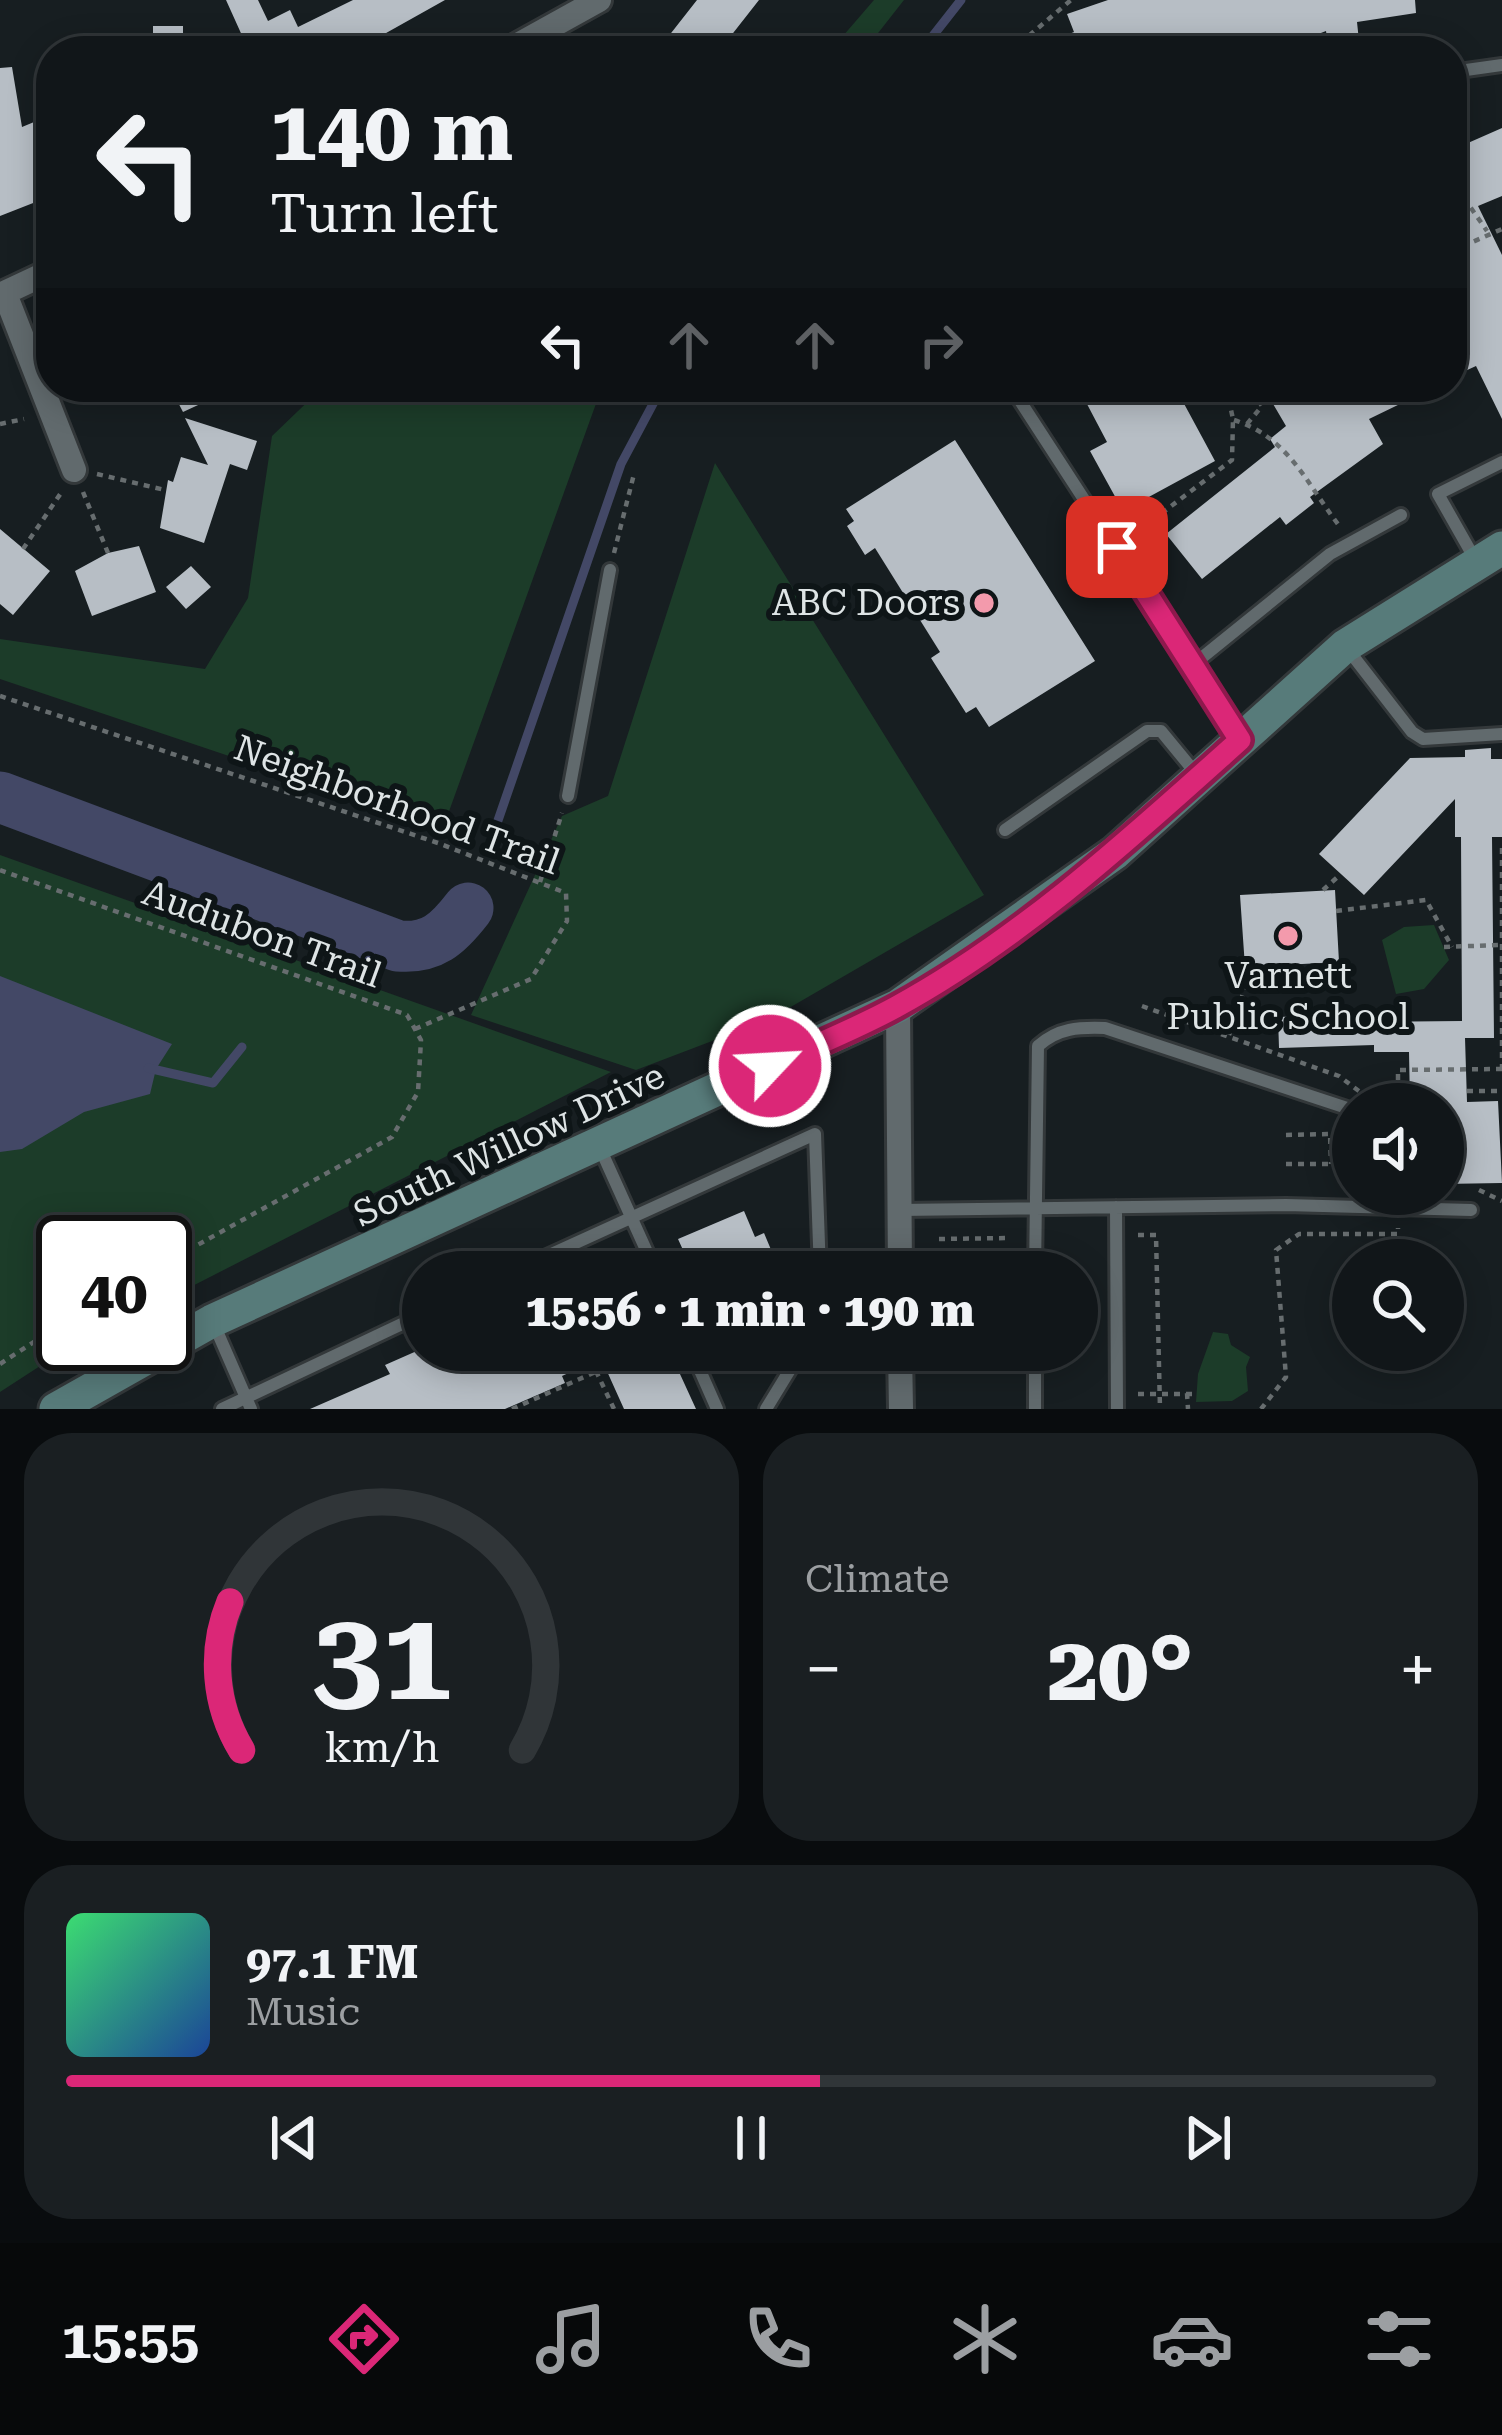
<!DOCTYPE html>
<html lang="en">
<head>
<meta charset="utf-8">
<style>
  body { margin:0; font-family:"Roboto Serif",serif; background:#1a1f22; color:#f1f3f6; height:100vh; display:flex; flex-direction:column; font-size:45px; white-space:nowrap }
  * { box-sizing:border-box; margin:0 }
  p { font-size:39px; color:#9c9fa2 }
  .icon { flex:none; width:66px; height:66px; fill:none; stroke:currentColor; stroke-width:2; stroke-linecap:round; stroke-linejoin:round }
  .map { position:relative; height:1409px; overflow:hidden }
  .sheet { display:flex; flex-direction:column; gap:24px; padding:24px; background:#090c0e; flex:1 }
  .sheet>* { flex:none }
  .top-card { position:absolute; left:36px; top:36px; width:1431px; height:366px; border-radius:48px; box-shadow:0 6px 30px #0003,0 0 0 3px #303538; background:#111619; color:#f1f3f6; overflow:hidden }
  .controls { position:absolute; left:1332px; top:1083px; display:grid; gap:24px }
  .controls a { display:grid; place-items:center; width:132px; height:132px; border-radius:50%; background:#111619; box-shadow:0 6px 30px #0003,0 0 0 3px #303538; font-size:60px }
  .speed { position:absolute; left:36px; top:1215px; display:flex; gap:24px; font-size:60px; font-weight:700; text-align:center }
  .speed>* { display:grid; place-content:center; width:156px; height:156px; border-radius:50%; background:#111619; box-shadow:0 6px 30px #0003,0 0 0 3px #303538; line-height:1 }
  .speed .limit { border:6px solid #111; border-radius:18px; background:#fff; color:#111 }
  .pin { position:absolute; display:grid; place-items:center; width:102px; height:102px; color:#fff; margin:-51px; border-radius:24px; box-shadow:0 6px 18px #0006 }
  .me { position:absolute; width:132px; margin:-66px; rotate:65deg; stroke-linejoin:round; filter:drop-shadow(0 0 9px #0008) }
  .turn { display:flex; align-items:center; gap:42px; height:252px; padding:0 36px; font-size:54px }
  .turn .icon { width:156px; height:156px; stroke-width:2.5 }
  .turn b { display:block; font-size:84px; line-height:102px }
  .lanes { display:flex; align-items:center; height:114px; padding:0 36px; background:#0003; justify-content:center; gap:60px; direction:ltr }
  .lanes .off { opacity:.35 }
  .big { font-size:90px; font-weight:800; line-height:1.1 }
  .sheet .card { flex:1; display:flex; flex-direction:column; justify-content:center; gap:18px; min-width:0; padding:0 42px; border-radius:48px; background:#1a1f22 }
  .sheet .dial { align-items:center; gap:0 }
  .dial svg { height:312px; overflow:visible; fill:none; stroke:#303538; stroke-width:7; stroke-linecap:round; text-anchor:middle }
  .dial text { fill:#f1f3f6; stroke:none }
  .song { display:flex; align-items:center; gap:36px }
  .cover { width:144px; height:144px; border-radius:18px; background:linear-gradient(135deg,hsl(140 70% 55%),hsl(220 70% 35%)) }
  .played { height:12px; border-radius:6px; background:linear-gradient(90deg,#db2777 55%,#303538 55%) }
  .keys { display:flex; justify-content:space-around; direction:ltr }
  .heat { display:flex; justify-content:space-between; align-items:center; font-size:66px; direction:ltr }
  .sheet .tiles { flex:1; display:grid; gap:24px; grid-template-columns:1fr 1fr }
  .card:last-child { grid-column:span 2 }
  .trip { position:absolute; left:402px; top:1251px; width:696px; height:120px; border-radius:60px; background:#111619; box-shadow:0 6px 30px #0003,0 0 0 3px #303538; font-weight:800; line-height:120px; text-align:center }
  .dock { display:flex; height:192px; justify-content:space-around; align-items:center; background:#07090a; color:#9c9fa2 }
  .dock .icon { width:84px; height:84px }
  .dock .on { color:#db2777 }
  .dock b { font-size:54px; color:#f1f3f6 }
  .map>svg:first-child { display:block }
  .green { fill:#1c3c29 }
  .water { fill:#434866 }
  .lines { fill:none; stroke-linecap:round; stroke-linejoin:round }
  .stream { stroke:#434866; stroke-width:9 }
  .river { stroke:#434866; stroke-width:51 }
  .building { fill:#b7bec5 }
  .lane-casing { stroke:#33383a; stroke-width:18 }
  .street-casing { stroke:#33383a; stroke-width:30 }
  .secondary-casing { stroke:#33383a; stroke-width:39 }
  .path { stroke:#676d6f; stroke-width:4.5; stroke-dasharray:6 6; stroke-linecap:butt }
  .lane { stroke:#616a6d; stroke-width:12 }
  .street { stroke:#616a6d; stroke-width:24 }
  .secondary { stroke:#577b7a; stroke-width:33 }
  .route-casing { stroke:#8e194d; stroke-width:30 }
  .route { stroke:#db2777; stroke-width:21 }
  .poi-dot { fill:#f39aac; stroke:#0e1517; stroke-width:4.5 }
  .labels { text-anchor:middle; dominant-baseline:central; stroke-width:12; stroke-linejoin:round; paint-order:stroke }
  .poi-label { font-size:36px; fill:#dee4e5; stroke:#0e1517; text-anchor:end }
  .street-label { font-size:36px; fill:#dee4e5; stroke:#0e1517 }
</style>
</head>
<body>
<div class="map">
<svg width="1502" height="1409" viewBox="0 0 1502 1409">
  <rect width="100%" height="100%" fill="#171e21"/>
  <path class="green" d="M 874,0 L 904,0 L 864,51 L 830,51 Z
    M 323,387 L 602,387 L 443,828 L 0,679 L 0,639 L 205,669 L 248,598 L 272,436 Z
    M 715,463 L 984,895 L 770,1019 L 636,1070 L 471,1015 L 562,816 L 608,796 Z
    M 0,855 L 611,1072 L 165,1300 L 165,1242 L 63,1242 L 63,1344 L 74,1344 L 0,1392 Z
    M 1434,925 L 1449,960 L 1424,989 L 1396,994 L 1382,940 L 1404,927 Z
    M 1213,1332 L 1228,1334 L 1231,1345 L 1250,1357 L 1246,1367 L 1248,1391 L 1232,1401 L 1196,1402 L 1198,1374 Z"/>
  <path class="water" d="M 0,976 L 172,1044 L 156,1069 L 150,1094 L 84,1112 L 22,1149 L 0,1152 Z"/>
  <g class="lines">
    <path class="stream" d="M 921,51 L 961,0
      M 494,832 L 621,464 L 662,387
      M 313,939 L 321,917
      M 148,1068 L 213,1083 L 242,1047"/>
    <path class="river" d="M 0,797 L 398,946 C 432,949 448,934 468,908"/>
  </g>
  <path class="building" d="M 226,0 L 258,0 L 268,21 L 290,10 L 298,27 L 353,0 L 445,0 L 354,51 L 249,51 Z
    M 697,0 L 759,0 L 719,51 L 657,51 Z
    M 1108,0 L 1415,0 L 1416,13 L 1357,22 L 1359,41 L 1328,45 L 1326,31 L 1275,51 L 1263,51 L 1258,39 L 1215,51 L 1029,51 L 1074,32 L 1067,14 Z
    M 153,26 L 183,26 L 183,51 L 153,51 Z
    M 12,67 L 22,127 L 51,115 L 51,196 L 0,216 L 0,68 Z
    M 1502,128 L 1502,196 L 1478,206 L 1502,255 L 1502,419 L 1476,366 L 1452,377 L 1452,150 Z
    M 170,387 L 237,387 L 183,412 Z
    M 1078,387 L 1175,387 L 1215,461 L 1123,511 L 1090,451 L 1107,442 Z
    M 1263,387 L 1435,387 L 1369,419 L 1383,444 L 1310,497 L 1314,503 L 1286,525 L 1280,517 L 1202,579 L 1166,534 L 1275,447 L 1270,439 L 1286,426 Z
    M 185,418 L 257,441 L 247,470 L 230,464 L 204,543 L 160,528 L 168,480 L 173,482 L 181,457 L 208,465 Z
    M 955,440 L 1095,661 L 989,727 L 976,707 L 966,713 L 931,658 L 940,652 L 875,548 L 865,555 L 847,526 L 854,521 L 846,509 Z
    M 0,529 L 50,571 L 13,615 L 0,604 Z
    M 139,546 L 156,592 L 92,616 L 75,571 L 108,553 Z
    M 191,566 L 211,587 L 186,609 L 166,587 Z
    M 1491,748 L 1491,759 L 1502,759 L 1502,837 L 1492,837 L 1494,1038 L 1465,1038 L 1467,1102 L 1498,1101 L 1502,1183 L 1443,1184 L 1443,1104 L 1410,1104 L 1409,1052 L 1374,1052 L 1374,1045 L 1279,1048 L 1278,1017 L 1359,1014 L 1360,1022 L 1462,1021 L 1461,837 L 1455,837 L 1455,799 L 1364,895 L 1319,854 L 1410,758 L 1465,757 L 1465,750 Z
    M 1335,890 L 1339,962 L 1245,967 L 1240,895 Z
    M 744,1211 L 755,1237 L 764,1233 L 777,1264 L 757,1272 L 693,1272 L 678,1239 Z
    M 419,1350 L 669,1350 L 696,1409 L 624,1409 L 601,1358 L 562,1376 L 565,1383 L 505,1409 L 310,1409 L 390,1374 L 385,1365 Z"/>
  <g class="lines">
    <defs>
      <path id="lane" d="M 1452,72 L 1502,65
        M 1011,387 L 1239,738
        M 1476,561 L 1438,494 L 1502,462
        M 1346,647 L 1412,732 L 1423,739 L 1502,734
        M 1194,664 L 1330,554 L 1401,515
        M 568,796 L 610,570
        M 1005,830 L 1147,731 L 1161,731 L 1198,776
        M 600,1148 L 656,1272
        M 1116,1207 L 1117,1409
        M 899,1210 L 1286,1205 L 1471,1210
        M 512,1272 L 815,1134 L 820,1272
        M 1035,1272 L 1038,1046 C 1058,1028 1079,1027 1105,1028 L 1353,1110
        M 213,1322 L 251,1409
        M 691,1350 L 717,1409
        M 1035,1350 L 1035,1409
        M 222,1409 L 423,1314
        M 766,1409 L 802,1350"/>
      <path id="street" d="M 507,51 L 599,0
        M 5,294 L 74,470
        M 0,295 L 51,271
        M 898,1006 L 900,1272
        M 900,1350 L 901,1409"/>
      <path id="secondary" d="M 56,1409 L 212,1321 L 898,1006 L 1115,853 L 1345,646 L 1502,548"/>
    </defs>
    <use href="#lane" class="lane-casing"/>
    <use href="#street" class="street-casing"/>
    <use href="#secondary" class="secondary-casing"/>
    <path class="path" d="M 588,37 L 599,51
      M 1011,51 L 1071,0
      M 1452,164 L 1464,198 L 1487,231
      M 1452,251 L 1502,229
      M 1230,400 L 1251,390 L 1262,406 L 1247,424
      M 1234,420 C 1290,438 1307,485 1341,528
      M 0,424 L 24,419
      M 97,474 L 165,490
      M 83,492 L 108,553
      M 1133,535 L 1232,460 L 1233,419 L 1226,387
      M 23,549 L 63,490
      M 614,553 L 634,474
      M 0,696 L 438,843 L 566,893 L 567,921 L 531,979 L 415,1029
      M 1502,848 L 1502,1072
      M 0,870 L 407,1015 L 421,1040 L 418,1092 L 392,1137 L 165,1263
      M 540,882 L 562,813
      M 1323,890 L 1341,874
      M 1336,911 L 1426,900 L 1452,947
      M 1444,947 L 1498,945
      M 1142,1006 L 1339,1076 L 1376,1104
      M 1229,1035 L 1252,967
      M 1467,1091 L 1502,1091
      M 1369,1095 L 1398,1095
      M 1398,1104 L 1398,1070 L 1502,1069
      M 1286,1135 L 1330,1134 L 1331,1164
      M 1286,1164 L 1336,1164
      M 1479,1190 L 1502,1201
      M 1138,1235 L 1156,1235 L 1160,1409
      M 939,1239 L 1009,1238
      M 0,1364 L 63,1323
      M 596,1371 L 614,1409
      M 1187,1393 L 1188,1409
      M 1138,1394 L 1198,1394
      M 512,1409 L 645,1350
      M 1261,1409 L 1286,1377 L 1276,1250 L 1299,1234 L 1398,1234 L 1398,1228"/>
    <use href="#lane" class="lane"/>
    <use href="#street" class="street"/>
    <use href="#secondary" class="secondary"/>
  </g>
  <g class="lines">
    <defs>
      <path id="route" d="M 770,1066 C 812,1046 856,1029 896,1007 C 1024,937 1133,836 1240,740 L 1117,547"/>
    </defs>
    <use href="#route" class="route-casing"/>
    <use href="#route" class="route"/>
  </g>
  <g class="poi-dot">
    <circle cx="984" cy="603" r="12"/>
    <circle cx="1288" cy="936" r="12"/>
  </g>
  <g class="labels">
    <g class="poi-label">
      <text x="960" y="603">ABC Doors</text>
      <text x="1288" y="976" text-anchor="middle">Varnett<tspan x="1288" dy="41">Public School</tspan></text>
    </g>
    <g class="street-label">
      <text transform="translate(397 805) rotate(20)">Neighborhood Trail</text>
      <text transform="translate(262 934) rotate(20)">Audubon Trail</text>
      <text transform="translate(509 1145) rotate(-25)">South Willow Drive</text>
    </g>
  </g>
</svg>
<div class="controls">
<a><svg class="icon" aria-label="sound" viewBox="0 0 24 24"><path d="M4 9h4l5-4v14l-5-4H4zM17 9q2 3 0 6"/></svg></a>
<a><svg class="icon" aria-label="search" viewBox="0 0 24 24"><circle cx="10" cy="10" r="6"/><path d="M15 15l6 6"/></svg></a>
</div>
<div class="speed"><div class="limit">40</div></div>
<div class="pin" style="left:1117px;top:547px;background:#d93025"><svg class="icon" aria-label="arrive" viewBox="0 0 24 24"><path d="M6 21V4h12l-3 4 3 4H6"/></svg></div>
<svg class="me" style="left:770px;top:1066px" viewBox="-20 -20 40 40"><circle r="17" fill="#db2777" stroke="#fff" stroke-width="3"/><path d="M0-11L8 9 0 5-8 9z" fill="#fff"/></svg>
<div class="trip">15:56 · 1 min · 190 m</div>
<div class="top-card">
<div class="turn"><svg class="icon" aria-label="left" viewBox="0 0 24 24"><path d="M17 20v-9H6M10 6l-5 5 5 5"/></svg><div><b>140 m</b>Turn left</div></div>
<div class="lanes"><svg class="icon" aria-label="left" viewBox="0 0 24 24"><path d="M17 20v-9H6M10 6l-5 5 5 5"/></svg><svg class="icon off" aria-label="ahead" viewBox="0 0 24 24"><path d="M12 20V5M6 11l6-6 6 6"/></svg><svg class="icon off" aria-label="ahead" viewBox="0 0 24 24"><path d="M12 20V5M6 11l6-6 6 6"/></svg><svg class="icon off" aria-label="right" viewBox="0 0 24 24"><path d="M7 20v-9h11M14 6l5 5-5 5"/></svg></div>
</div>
</div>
<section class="sheet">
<div class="tiles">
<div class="card dial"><svg viewBox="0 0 100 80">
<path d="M14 69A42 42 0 1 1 86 69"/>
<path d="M14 69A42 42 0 0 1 11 31" stroke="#db2777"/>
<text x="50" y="56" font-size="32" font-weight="700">31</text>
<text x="50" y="72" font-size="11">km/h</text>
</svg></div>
<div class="card"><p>Climate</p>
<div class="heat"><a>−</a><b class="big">20°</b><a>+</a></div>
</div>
<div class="card">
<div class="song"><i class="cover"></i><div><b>97.1 FM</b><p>Music</p></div></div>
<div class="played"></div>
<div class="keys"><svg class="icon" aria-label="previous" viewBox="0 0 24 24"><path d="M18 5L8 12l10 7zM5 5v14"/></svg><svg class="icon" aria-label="pause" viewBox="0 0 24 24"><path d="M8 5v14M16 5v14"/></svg><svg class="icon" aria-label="next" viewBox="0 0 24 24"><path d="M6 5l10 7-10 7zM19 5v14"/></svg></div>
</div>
</div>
</section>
<nav class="dock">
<b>15:55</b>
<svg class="icon on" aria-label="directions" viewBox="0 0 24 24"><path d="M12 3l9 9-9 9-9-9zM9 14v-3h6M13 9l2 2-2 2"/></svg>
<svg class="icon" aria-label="music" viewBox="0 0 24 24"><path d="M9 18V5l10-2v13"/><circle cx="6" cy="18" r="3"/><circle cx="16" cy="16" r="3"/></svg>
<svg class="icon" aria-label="phone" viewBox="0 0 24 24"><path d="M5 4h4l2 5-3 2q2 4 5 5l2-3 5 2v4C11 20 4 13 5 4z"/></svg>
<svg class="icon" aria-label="climate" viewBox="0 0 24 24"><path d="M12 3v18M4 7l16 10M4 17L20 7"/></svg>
<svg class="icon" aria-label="car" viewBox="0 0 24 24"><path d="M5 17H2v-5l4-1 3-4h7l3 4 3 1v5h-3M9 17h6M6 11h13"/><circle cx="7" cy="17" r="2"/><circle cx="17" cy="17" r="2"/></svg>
<svg class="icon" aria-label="filters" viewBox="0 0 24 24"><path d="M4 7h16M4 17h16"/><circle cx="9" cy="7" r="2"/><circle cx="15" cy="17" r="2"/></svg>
</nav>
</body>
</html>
